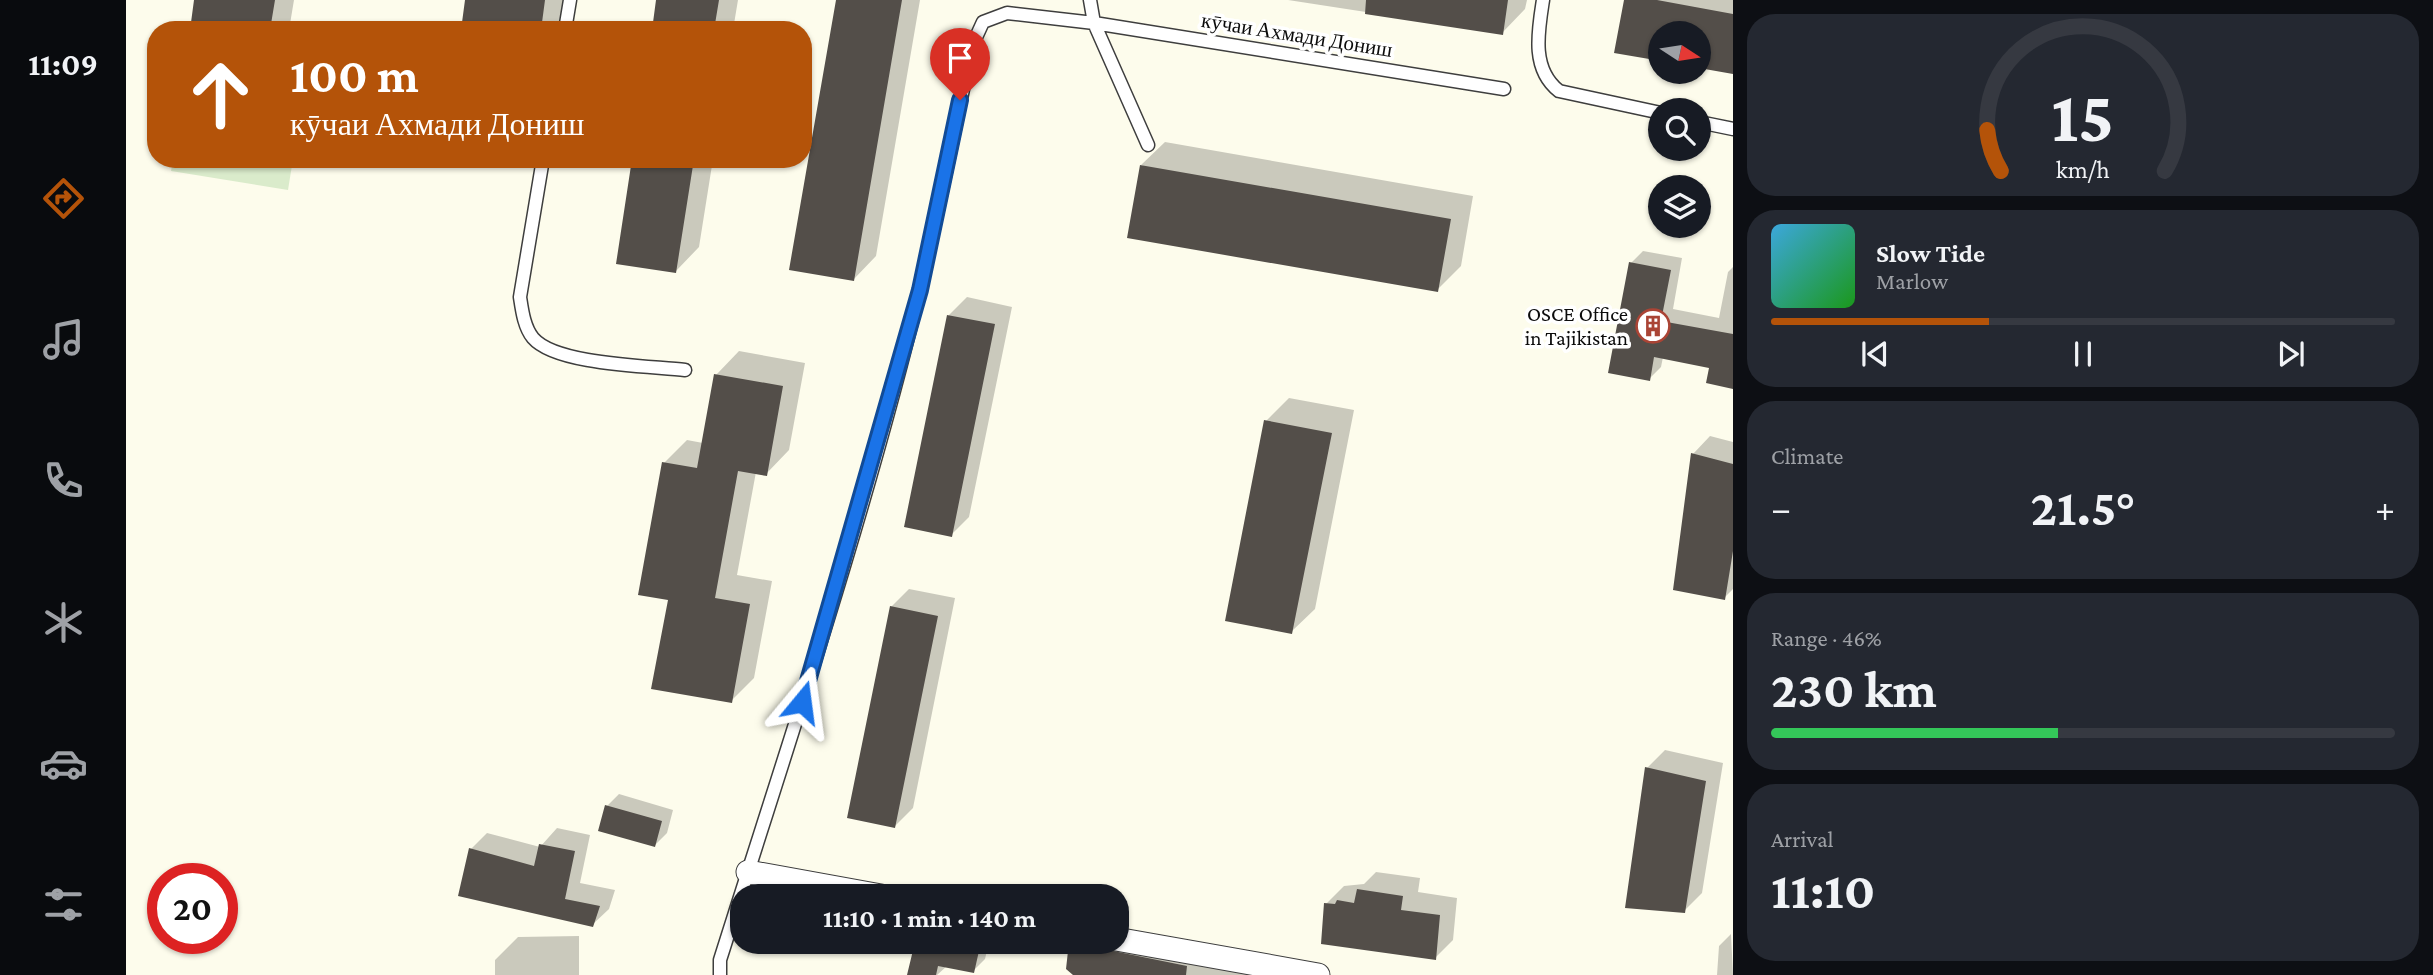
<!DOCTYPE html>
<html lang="en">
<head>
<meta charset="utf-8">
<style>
  body { margin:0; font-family:"Crimson Pro",serif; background:#242831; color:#f1f3f6; height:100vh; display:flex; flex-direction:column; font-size:26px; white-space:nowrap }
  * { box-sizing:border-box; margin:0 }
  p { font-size:23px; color:#9ea1a6 }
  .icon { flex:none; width:38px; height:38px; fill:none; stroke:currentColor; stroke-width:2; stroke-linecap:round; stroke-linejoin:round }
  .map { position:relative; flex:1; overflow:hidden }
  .details { display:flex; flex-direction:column; gap:14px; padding:14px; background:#0d0f14; width:700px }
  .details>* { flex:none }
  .banner { position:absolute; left:21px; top:21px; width:665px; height:147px; border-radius:28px; box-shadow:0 2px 5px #0004; background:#b45309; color:#fff; overflow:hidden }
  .needle { width:46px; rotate:102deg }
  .controls { position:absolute; left:1522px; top:21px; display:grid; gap:14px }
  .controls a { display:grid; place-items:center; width:63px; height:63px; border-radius:50%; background:#171b24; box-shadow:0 2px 5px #0004; font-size:35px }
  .speed { position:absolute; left:21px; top:863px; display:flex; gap:14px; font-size:35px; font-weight:700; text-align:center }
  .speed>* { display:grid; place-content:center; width:91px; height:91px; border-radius:50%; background:#171b24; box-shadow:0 2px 5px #0004; line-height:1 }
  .speed .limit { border:10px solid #d22; background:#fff; color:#111 }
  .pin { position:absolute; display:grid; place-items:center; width:60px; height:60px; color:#fff; margin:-72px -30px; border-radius:50% 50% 50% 0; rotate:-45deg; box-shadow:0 0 7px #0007 }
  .pin .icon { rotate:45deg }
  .me { position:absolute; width:77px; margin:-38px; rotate:16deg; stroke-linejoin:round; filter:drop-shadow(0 0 5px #0008) }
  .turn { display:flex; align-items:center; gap:24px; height:147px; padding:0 28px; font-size:32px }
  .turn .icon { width:91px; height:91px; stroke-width:2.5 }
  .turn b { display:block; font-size:49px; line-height:60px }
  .big { font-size:52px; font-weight:700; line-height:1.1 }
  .details .widget { flex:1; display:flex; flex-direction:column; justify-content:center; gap:10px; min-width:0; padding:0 24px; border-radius:28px; background:#242831 }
  .details .dial { align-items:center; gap:0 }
  .dial svg { height:182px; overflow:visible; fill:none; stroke:#363941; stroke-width:7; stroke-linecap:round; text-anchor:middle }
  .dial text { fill:#f1f3f6; stroke:none }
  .song { display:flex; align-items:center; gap:21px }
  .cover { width:84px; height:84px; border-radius:10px; background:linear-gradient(135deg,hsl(200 70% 55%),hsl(120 70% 35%)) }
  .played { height:7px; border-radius:4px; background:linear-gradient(90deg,#b45309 35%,#363941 35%) }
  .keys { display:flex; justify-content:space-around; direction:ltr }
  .heat { display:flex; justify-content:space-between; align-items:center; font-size:38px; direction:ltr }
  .charge { height:10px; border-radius:5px; background:linear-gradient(90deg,#34c759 46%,#363941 0) }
  .trip { position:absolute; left:604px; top:884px; width:399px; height:70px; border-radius:28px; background:#171b24; box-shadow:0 2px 5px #0004; font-weight:700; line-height:70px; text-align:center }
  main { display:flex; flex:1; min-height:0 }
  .menu { display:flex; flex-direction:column; width:126px; justify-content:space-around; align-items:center; background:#090b0e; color:#9ea1a6 }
  .menu .icon { width:49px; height:49px }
  .menu .selected { color:#b45309 }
  .menu b { font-size:32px; color:#f1f3f6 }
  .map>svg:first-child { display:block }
  .pitch { fill:#daebcb }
  .shadow { fill:#0003 }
  .building { fill:#534e49 }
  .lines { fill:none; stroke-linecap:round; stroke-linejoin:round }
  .service-casing { stroke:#3e3e3e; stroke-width:15 }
  .minor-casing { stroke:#3e3e3e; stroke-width:25 }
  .service { stroke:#fff; stroke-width:12 }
  .minor { stroke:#fff; stroke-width:23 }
  .route-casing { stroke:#114b97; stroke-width:18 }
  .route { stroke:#1a73e8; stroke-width:12 }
  .labels { text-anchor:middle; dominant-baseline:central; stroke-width:7; stroke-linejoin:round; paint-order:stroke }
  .street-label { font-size:21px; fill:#0b0b0b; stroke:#fff }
  .poi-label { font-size:21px; fill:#0b0b0b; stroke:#fff; text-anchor:end }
</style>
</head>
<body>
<main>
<nav class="menu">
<b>11:09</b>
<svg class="icon selected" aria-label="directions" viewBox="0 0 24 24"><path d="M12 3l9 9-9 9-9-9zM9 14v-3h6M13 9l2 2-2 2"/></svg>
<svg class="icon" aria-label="music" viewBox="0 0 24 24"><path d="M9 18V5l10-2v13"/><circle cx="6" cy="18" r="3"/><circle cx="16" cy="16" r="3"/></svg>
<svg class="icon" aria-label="phone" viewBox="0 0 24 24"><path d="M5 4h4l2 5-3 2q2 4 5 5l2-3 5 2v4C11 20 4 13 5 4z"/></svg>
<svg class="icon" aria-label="climate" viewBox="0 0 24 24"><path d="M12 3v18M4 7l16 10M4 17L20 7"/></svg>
<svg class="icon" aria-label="car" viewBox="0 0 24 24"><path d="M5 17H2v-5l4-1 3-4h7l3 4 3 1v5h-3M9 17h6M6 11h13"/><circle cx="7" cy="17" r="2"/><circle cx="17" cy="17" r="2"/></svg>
<svg class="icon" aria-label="filters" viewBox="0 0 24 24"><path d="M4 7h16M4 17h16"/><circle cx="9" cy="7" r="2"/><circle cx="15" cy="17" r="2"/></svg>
</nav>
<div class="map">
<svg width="1607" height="975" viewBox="0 0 1607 975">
  <rect width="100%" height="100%" fill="#fdfcec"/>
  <path class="pitch" d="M 47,159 L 167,159 L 162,190 L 45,171 Z"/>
  <path class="shadow" d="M 70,0 L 168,0 L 163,30 L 65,30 Z
    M 341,0 L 438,0 L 434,30 L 336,30 Z
    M 532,0 L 612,0 L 607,30 L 528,30 Z
    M 711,0 L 794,0 L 750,256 L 727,280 Z
    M 1162,0 L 1401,0 L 1399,9 L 1376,33 Z
    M 1500,0 L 1607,0 L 1607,73 L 1573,33 L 1535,33 Z
    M 1039,142 L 1347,196 L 1335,266 L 1311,290 L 1015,165 Z
    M 508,159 L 587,159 L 573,247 L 550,271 Z
    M 1517,251 L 1556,258 L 1547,309 L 1593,318 L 1602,272 L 1607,267 L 1607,387 L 1585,366 L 1537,357 L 1535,367 L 1523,379 L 1505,263 Z
    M 841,297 L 886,307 L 843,517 L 825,535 L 823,315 Z
    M 613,351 L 679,363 L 663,450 L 640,474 L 630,472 L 611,575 L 646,581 L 628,678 L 605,701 L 544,598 L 538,463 L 561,440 L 577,443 L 590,375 Z
    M 1163,398 L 1228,410 L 1189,609 L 1165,632 L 1140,421 Z
    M 1584,436 L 1607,442 L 1607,589 L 1598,598 L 1567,454 Z
    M 783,589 L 829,598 L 787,808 L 769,826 L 765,607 Z
    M 1539,750 L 1597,763 L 1576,893 L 1558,911 L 1521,768 Z
    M 493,794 L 547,810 L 541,833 L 529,845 L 481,806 Z
    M 431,828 L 464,835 L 454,883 L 489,890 L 483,909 L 466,925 L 345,849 L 361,833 L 414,847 Z
    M 1250,872 L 1294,878 L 1292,892 L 1331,898 L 1327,940 L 1309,958 L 1200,904 L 1218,886 L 1238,884 Z
    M 1605,934 L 1607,975 L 1591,975 L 1593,946 Z
    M 453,936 L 453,975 L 369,975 L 369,960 L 392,937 Z
    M 790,942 L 863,942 L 859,959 L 847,971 L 821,966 L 811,975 L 784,972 Z
    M 946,942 L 990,942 L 1156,975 L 950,975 Z"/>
  <path class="building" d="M 68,0 L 149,0 L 144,30 L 64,30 Z
    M 339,0 L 419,0 L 415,30 L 335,30 Z
    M 530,0 L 593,0 L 588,30 L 526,30 Z
    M 710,0 L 776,0 L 728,281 L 663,270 Z
    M 1240,0 L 1382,0 L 1377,35 L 1239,14 Z
    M 1498,0 L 1531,0 L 1607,14 L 1607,74 L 1573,68 L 1573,33 L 1535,33 L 1535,61 L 1488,53 Z
    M 506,159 L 568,159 L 550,273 L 490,264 Z
    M 1014,165 L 1325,219 L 1312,292 L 1001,238 Z
    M 1503,262 L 1545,270 L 1535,321 L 1607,334 L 1607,389 L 1580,383 L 1583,368 L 1528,357 L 1524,381 L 1482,373 Z
    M 821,315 L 869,324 L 826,537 L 778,527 Z
    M 588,374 L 657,386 L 641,476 L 612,471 L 589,598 L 624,604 L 606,703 L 525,689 L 542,600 L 512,595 L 536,462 L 571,468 Z
    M 1138,420 L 1206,433 L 1166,634 L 1099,621 Z
    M 1565,453 L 1607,464 L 1607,551 L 1599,600 L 1547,590 Z
    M 764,606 L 812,616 L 769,828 L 721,818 Z
    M 1519,767 L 1580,781 L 1559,913 L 1499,908 Z
    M 479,805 L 536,821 L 529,847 L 472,831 Z
    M 413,844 L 449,851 L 439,899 L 474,906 L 467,927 L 332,896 L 343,848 L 408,866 Z
    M 1231,889 L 1277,896 L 1275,910 L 1314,915 L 1310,960 L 1195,944 L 1198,903 L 1209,904 L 1211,900 L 1228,903 Z
    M 789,942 L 855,942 L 848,973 L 812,966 L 810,975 L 781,975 Z
    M 943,942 L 1061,966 L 1060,975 L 947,975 L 940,969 Z"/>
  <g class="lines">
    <defs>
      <path id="service" d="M 964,0 L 968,23 L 1022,145
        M 1417,0 C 1412,32 1405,69 1433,91 L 1535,113
        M 439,30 L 444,0
        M 1573,122 L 1607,129
        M 417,159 L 394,297 C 396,310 398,327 407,338 C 430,365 524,366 559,370
        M 594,975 L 594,960 C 664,738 739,516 794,289 C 813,209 829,127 846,46 L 857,22 L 881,13 L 968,23 L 1378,89"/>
      <path id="minor" d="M 622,872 L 755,896
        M 990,939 L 1192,975"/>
    </defs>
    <use href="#service" class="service-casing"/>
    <use href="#minor" class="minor-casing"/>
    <use href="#service" class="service"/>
    <use href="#minor" class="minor"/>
  </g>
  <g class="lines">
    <defs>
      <path id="route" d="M 676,702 L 794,290 L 834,100"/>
    </defs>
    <use href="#route" class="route-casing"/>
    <use href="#route" class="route"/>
  </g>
  <defs>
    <symbol id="building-ring" viewBox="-11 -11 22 22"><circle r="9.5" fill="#fff" stroke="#aa4435" stroke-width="1.5"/><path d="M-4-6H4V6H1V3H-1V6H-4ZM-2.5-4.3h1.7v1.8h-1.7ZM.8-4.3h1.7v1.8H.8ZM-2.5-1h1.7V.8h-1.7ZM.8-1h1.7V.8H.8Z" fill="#aa4435"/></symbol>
  </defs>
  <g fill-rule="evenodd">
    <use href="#building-ring" x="1508" y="307" width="38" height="38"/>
  </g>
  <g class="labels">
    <g class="street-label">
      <text transform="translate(1171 35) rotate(9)">кӯчаи Ахмади Дониш</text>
    </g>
    <g class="poi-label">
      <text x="1502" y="314">OSCE Office<tspan x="1502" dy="24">in Tajikistan</tspan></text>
    </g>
  </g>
</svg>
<div class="controls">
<a><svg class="needle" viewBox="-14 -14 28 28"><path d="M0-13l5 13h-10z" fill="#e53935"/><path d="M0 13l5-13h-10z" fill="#9ea1a6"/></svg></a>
<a><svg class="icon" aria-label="search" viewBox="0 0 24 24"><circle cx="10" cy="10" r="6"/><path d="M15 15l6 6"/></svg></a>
<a><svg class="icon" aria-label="layers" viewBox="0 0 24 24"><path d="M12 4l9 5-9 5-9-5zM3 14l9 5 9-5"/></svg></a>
</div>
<div class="speed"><div class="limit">20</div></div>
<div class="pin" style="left:834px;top:100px;background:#d93025"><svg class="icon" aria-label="arrive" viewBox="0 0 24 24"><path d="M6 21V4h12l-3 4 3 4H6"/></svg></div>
<svg class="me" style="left:676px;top:702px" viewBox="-20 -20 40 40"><path d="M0-17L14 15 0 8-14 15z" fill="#1a73e8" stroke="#fff" stroke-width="4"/></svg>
<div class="trip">11:10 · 1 min · 140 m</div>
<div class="banner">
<div class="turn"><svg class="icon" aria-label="ahead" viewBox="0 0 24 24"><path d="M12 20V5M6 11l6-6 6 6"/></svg><div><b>100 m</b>кӯчаи Ахмади Дониш</div></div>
</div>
</div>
<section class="details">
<div class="widget dial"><svg viewBox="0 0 100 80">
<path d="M14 69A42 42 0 1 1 86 69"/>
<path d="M14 69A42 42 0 0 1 8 51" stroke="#b45309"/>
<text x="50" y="56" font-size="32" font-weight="700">15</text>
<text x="50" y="72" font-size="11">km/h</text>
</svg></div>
<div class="widget">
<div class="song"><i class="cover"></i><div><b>Slow Tide</b><p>Marlow</p></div></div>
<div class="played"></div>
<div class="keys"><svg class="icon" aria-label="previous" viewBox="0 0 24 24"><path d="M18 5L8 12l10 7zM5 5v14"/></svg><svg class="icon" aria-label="pause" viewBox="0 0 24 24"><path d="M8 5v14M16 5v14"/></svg><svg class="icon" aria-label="next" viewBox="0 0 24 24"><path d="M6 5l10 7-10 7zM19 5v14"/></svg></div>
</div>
<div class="widget"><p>Climate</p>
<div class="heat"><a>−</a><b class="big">21.5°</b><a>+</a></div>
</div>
<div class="widget"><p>Range · 46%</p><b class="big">230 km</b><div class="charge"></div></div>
<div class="widget"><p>Arrival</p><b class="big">11:10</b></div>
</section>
</main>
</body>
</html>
